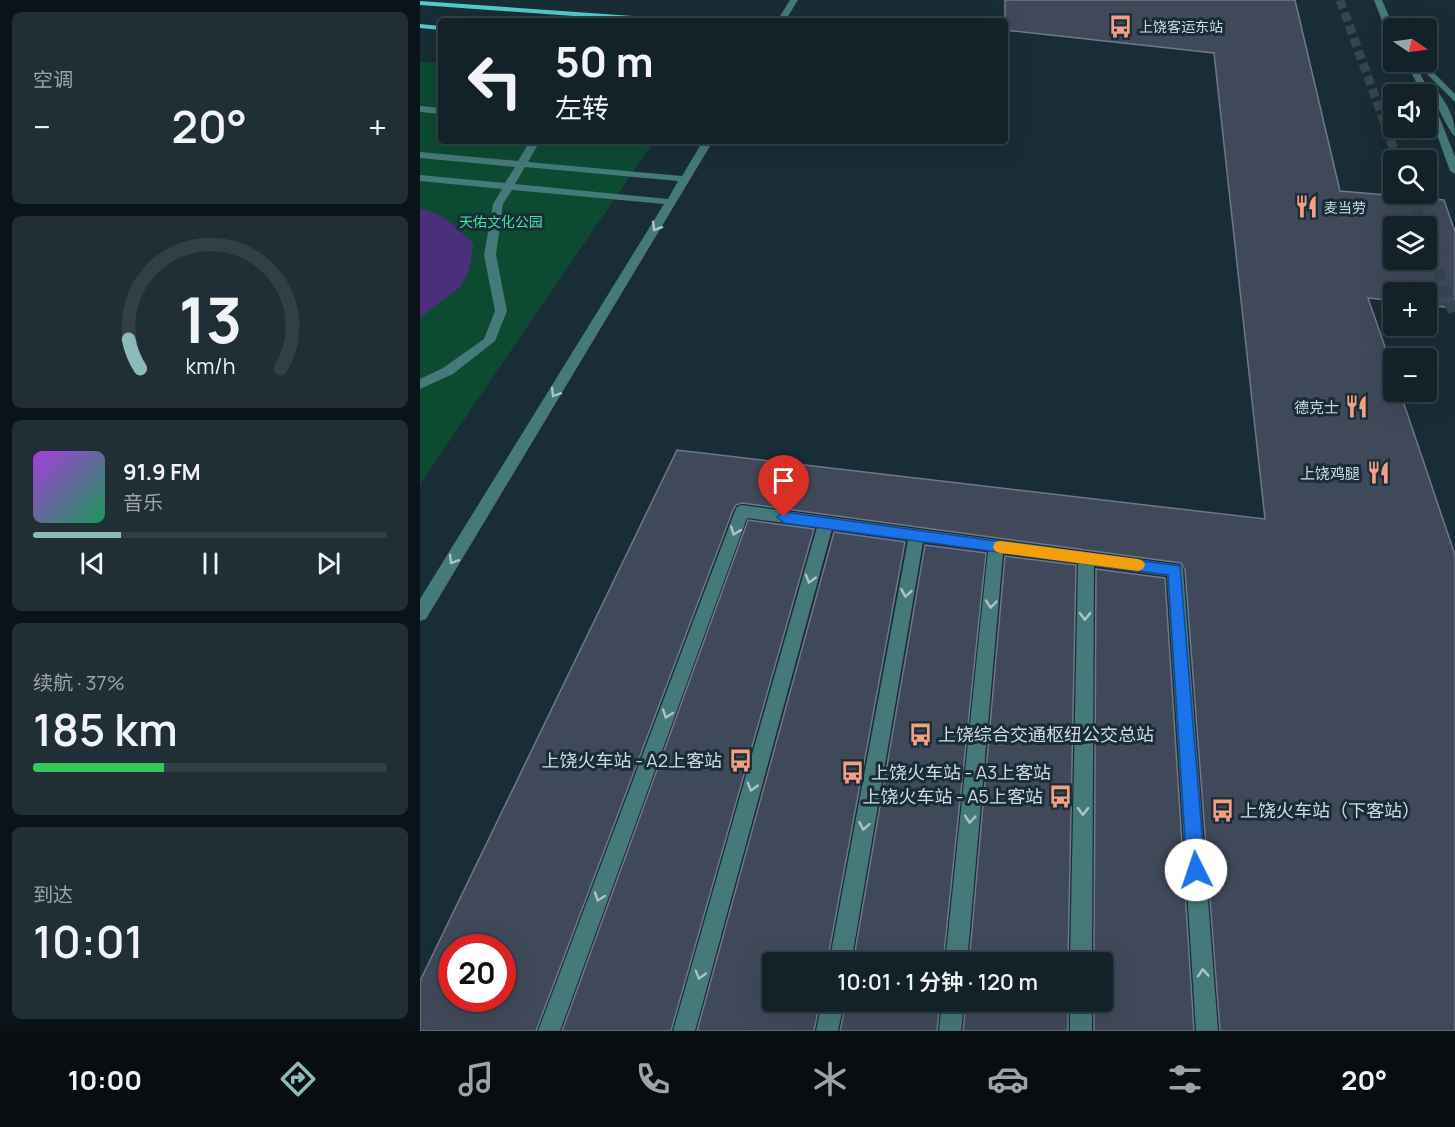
<!DOCTYPE html>
<html lang="zh">
<head>
<meta charset="utf-8">
<style>
  body { margin:0; font-family:Manrope,"Noto Sans SC",sans-serif; background:#202f35; color:#f1f3f6; height:100vh; display:flex; flex-direction:column; font-size:22px; white-space:nowrap }
  * { box-sizing:border-box; margin:0 }
  p { font-size:20px; color:#9da4a8 }
  .icon { flex:none; width:33px; height:33px; fill:none; stroke:currentColor; stroke-width:2; stroke-linecap:round; stroke-linejoin:round }
  .map { position:relative; flex:1; overflow:hidden }
  .side { display:flex; flex-direction:column; gap:12px; padding:12px; background:#0a1317; width:420px }
  .side>* { flex:none }
  .top-card { position:absolute; left:18px; top:18px; width:570px; height:126px; border-radius:6px; box-shadow:0 6px 24px #0002,0 0 0 2px #323f46; background:#132229; color:#f1f3f6; overflow:hidden }
  .needle { width:39px; rotate:103deg }
  .controls { position:absolute; left:963px; top:18px; display:grid; gap:12px }
  .controls a { display:grid; place-items:center; width:54px; height:54px; border-radius:6px; background:#132229; box-shadow:0 6px 24px #0002,0 0 0 2px #323f46; font-size:30px }
  .speed { position:absolute; left:18px; top:934px; display:flex; gap:12px; font-size:30px; font-weight:700; text-align:center }
  .speed>* { display:grid; place-content:center; width:78px; height:78px; border-radius:50%; background:#132229; box-shadow:0 6px 24px #0002,0 0 0 2px #323f46; line-height:1 }
  .speed .limit { border:9px solid #d22; background:#fff; color:#111 }
  .pin { position:absolute; display:grid; place-items:center; width:51px; height:51px; color:#fff; margin:-62px -26px; border-radius:50% 50% 50% 0; rotate:-45deg; box-shadow:0 0 6px #0007 }
  .pin .icon { rotate:45deg }
  .me { position:absolute; width:66px; margin:-33px; rotate:356deg; stroke-linejoin:round; filter:drop-shadow(0 0 4px #0008) }
  .turn { display:flex; align-items:center; gap:21px; height:126px; padding:0 18px; font-size:27px }
  .turn .icon { width:78px; height:78px; stroke-width:2.5 }
  .turn b { display:block; font-size:42px; line-height:51px }
  .big { font-size:45px; font-weight:600; line-height:1.1 }
  .side .tile { flex:1; display:flex; flex-direction:column; justify-content:center; gap:9px; min-width:0; padding:0 21px; border-radius:9px; background:#202f35 }
  .side .dial { align-items:center; gap:0 }
  .dial svg { height:156px; overflow:visible; fill:none; stroke:#323f46; stroke-width:7; stroke-linecap:round; text-anchor:middle }
  .dial text { fill:#f1f3f6; stroke:none }
  .song { display:flex; align-items:center; gap:18px }
  .cover { width:72px; height:72px; border-radius:9px; background:linear-gradient(135deg,hsl(280 70% 55%),hsl(150 70% 35%)) }
  .played { height:6px; border-radius:3px; background:linear-gradient(90deg,#8bbbb9 25%,#323f46 25%) }
  .keys { display:flex; justify-content:space-around; direction:ltr }
  .heat { display:flex; justify-content:space-between; align-items:center; font-size:33px; direction:ltr }
  .charge { height:9px; border-radius:4px; background:linear-gradient(90deg,#34c759 37%,#323f46 0) }
  .trip { position:absolute; left:342px; top:952px; width:351px; height:60px; border-radius:6px; background:#132229; box-shadow:0 6px 24px #0002,0 0 0 2px #323f46; font-weight:600; line-height:60px; text-align:center }
  .dock { display:flex; height:96px; justify-content:space-around; align-items:center; background:#080e10; color:#9da4a8 }
  .dock .icon { width:42px; height:42px }
  .dock .current { color:#8bbbb9 }
  .dock b { font-size:27px; color:#f1f3f6 }
  main { display:flex; flex:1; min-height:0 }
  .map>svg:first-child { display:block }
  .green { fill:#0d4a32 }
  .water { fill:#4a2f7a }
  .building { fill:#40495a; stroke:#6e788a; stroke-width:1.5; fill-rule:evenodd }
  .lines { fill:none; stroke-linecap:round; stroke-linejoin:round }
  .minor-tunnel-far1 { stroke:#344751; stroke-width:9; stroke-dasharray:9 4.5; stroke-linecap:butt }
  .minor-tunnel { stroke:#344751; stroke-width:11; stroke-dasharray:11 6; stroke-linecap:butt }
  .minor { fill:#467979; fill-rule:evenodd }
  .major { fill:#53c9c9; fill-rule:evenodd }
  .oneway { stroke:#aec3c8 }
  .route { fill:#1a73e8; stroke:#114b97; stroke-width:1.5 }
  .slow { fill:#f59e0b }
  .labels { text-anchor:middle; dominant-baseline:central; stroke-width:6; stroke-linejoin:round; paint-order:stroke }
  .far-poi-label { font-size:14px; fill:#d0dce2; stroke:#192d37; text-anchor:start }
  .far-park-label { font-size:14px; fill:#4ddfa1; stroke:#192d37 }
  .poi-label { font-size:15px; fill:#d0dce2; stroke:#192d37; text-anchor:end }
  .near-poi-label { font-size:18px; fill:#d0dce2; stroke:#192d37; text-anchor:start }
</style>
</head>
<body>
<main>
<section class="side">
<div class="tile"><p>空调</p>
<div class="heat"><a>−</a><b class="big">20°</b><a>+</a></div>
</div>
<div class="tile dial"><svg viewBox="0 0 100 80">
<path d="M14 69A42 42 0 1 1 86 69"/>
<path d="M14 69A42 42 0 0 1 8 54" stroke="#8bbbb9"/>
<text x="50" y="56" font-size="32" font-weight="700">13</text>
<text x="50" y="72" font-size="11">km/h</text>
</svg></div>
<div class="tile">
<div class="song"><i class="cover"></i><div><b>91.9 FM</b><p>音乐</p></div></div>
<div class="played"></div>
<div class="keys"><svg class="icon" aria-label="previous" viewBox="0 0 24 24"><path d="M18 5L8 12l10 7zM5 5v14"/></svg><svg class="icon" aria-label="pause" viewBox="0 0 24 24"><path d="M8 5v14M16 5v14"/></svg><svg class="icon" aria-label="next" viewBox="0 0 24 24"><path d="M6 5l10 7-10 7zM19 5v14"/></svg></div>
</div>
<div class="tile"><p>续航 · 37%</p><b class="big">185 km</b><div class="charge"></div></div>
<div class="tile"><p>到达</p><b class="big">10:01</b></div>
</section>
<div class="map">
<svg width="1035" height="1031" viewBox="0 0 1035 1031">
  <rect width="100%" height="100%" fill="#192d37"/>
  <path class="green" d="M 0,62 L 21,63 L 21,141 L 234,141 L 0,484 Z"/>
  <path class="water" d="M 0,209 C 23,212 38,229 54,244 L 48,273 L 41,286 L 0,318 Z"/>
  <path class="building" d="M 585,0 L 875,0 L 920,191 L 1024,200 L 1035,232 L 1035,308 L 1006,305 L 1006,292 L 974,292 L 974,301 L 948,298 L 974,373 L 974,392 L 980,392 L 1035,555 L 1035,1031 L 800,1031 L 765,570 L 761,563 L 322,503 L 316,505 L 313,510 L 116,1031 L 0,1031 L 0,981 L 257,450 L 845,519 L 794,53 L 585,30 ZM 974,226 L 1006,226 L 1006,260 L 974,260 ZM 32,948 L 82,948 L 82,999 L 32,999 Z
    M 328,520 L 394,529 L 251,1031 L 142,1031 Z
    M 414,532 L 485,542 L 407,963 L 352,963 L 352,1002 L 400,1002 L 394,1031 L 277,1031 Z
    M 505,545 L 566,553 L 523,963 L 433,963 Z
    M 585,556 L 656,565 L 648,963 L 549,963 Z
    M 676,569 L 745,578 L 774,1031 L 674,1031 L 674,1002 L 682,1002 L 682,963 L 674,963 Z
    M 426,1002 L 520,1002 L 517,1031 L 420,1031 Z
    M 546,1002 L 648,1002 L 648,1031 L 543,1031 Z"/>
  <g class="lines">
    <path class="minor-tunnel-far1" d="M 920,0 L 978,160"/>
    <path class="minor-tunnel" d="M 990,194 L 1002,226
      M 1006,238 L 1035,317"/>
    <path class="minor" d="M 370,0 L 378,0 L 365,21 L 357,21 Z
      M 954,0 L 962,0 L 974,28 L 974,36 L 964,26 Z
      M 986,62 L 994,62 L 1007,87 L 1014,86 C 1026,103 1035,115 1035,136 C 1029,133 1016,102 1010,93 L 1035,157 L 1035,174 L 1030,171 L 1006,104 L 1006,94 L 1002,94 Z
      M 995,62 L 1003,62 L 1035,94 L 1035,102 Z
      M 0,106 L 21,108 L 21,114 L 0,112 Z
      M 110,141 L 120,141 L 108,162 L 262,176 L 283,141 L 293,141 L 6,619 L 0,621 L 0,599 L 244,204 L 92,190 L 83,204 L 76,255 L 87,311 L 75,341 L 33,374 L 0,389 L 0,379 L 23,368 L 64,339 L 75,311 L 64,255 L 73,204 L 82,189 L 0,181 L 0,175 L 85,183 L 95,167 L 0,158 L 0,152 L 98,161 ZM 105,167 L 258,181 L 248,199 L 95,184 Z
      M 322,505 L 761,565 L 763,570 L 798,1031 L 776,1031 L 747,576 L 674,566 L 672,963 L 650,963 L 658,563 L 583,553 L 547,963 L 525,963 L 568,551 L 503,542 L 431,963 L 409,963 L 488,540 L 412,529 L 275,1031 L 253,1031 L 397,527 L 327,518 L 140,1031 L 118,1031 L 315,511 L 317,507 Z
      M 402,1002 L 424,1002 L 418,1031 L 396,1031 Z
      M 522,1002 L 544,1002 L 541,1031 L 519,1031 Z
      M 650,1002 L 672,1002 L 672,1031 L 650,1031 Z"/>
    <path class="major" d="M 0,1 L 256,19 L 260,21 L 222,21 L 0,5 Z
      M 0,24 L 21,26 L 21,30 L 0,28 Z"/>
  </g>
  <defs><path id="oneway-chevron" d="M-2-3.5L2.5 0L-2 3.5" fill="none" stroke-width="1.6" stroke-linecap="round" stroke-linejoin="round" transform="scale(1.5)"/></defs>
  <g class="oneway">
    <use href="#oneway-chevron" transform="translate(236 227) rotate(121)"/>
    <use href="#oneway-chevron" transform="translate(135 393) rotate(121)"/>
    <use href="#oneway-chevron" transform="translate(315 531) rotate(110)"/>
    <use href="#oneway-chevron" transform="translate(33 560) rotate(121)"/>
    <use href="#oneway-chevron" transform="translate(390 579) rotate(106)"/>
    <use href="#oneway-chevron" transform="translate(486 593) rotate(100)"/>
    <use href="#oneway-chevron" transform="translate(571 604) rotate(95)"/>
    <use href="#oneway-chevron" transform="translate(665 616) rotate(91)"/>
    <use href="#oneway-chevron" transform="translate(247 714) rotate(110)"/>
    <use href="#oneway-chevron" transform="translate(332 787) rotate(106)"/>
    <use href="#oneway-chevron" transform="translate(663 811) rotate(91)"/>
    <use href="#oneway-chevron" transform="translate(550 819) rotate(95)"/>
    <use href="#oneway-chevron" transform="translate(444 826) rotate(100)"/>
    <use href="#oneway-chevron" transform="translate(179 897) rotate(110)"/>
    <use href="#oneway-chevron" transform="translate(783 973) rotate(-94)"/>
    <use href="#oneway-chevron" transform="translate(280 975) rotate(106)"/>
  </g>
  <path class="route" d="M 364,512 L 760,566 L 785,870 L 782,876 L 776,879 L 770,876 L 767,870 L 748,575 L 364,523 L 357,517 Z"/>
  <path class="slow" d="M 580,541 L 718,559 L 723,561 L 725,565 L 723,569 L 718,571 L 580,553 L 575,551 L 573,547 L 575,542 Z"/>
  <defs>
    <symbol id="bus-bare" viewBox="-9 -9 18 18"><path d="M-5-6H5V4H4V6H2V4H-2V6H-4V4H-5ZM-3.5-4V0h7V-4ZM-3.5 1.2v1.5H-2V1.2ZM2 1.2v1.5H3.5V1.2Z" fill="#f39f84" stroke="#192d37" stroke-width="2.5" paint-order="stroke"/></symbol>
    <symbol id="restaurant-bare" viewBox="-9 -9 18 18"><path d="M-5-6h1v4h1v-4h1v4h1v-4h1v5L-1.5 .5V6h-2V.5L-5-1ZM5-6V6H3V1.5H1.5Q1.5-4 5-6Z" fill="#f39f84" stroke="#192d37" stroke-width="2.5" paint-order="stroke"/></symbol>
  </defs>
  <g fill-rule="evenodd">
    <use href="#bus-bare" x="684" y="10" width="33" height="33"/>
    <use href="#restaurant-bare" x="870" y="190" width="33" height="33"/>
    <use href="#restaurant-bare" x="920" y="390" width="33" height="33"/>
    <use href="#restaurant-bare" x="942" y="456" width="33" height="33"/>
    <use href="#bus-bare" x="484" y="718" width="33" height="33"/>
    <use href="#bus-bare" x="304" y="744" width="33" height="33"/>
    <use href="#bus-bare" x="416" y="756" width="33" height="33"/>
    <use href="#bus-bare" x="624" y="780" width="33" height="33"/>
    <use href="#bus-bare" x="786" y="794" width="33" height="33"/>
  </g>
  <g class="labels">
    <g class="far-poi-label">
      <text x="719" y="26">上饶客运东站</text>
      <text x="904" y="207">麦当劳</text>
    </g>
    <g class="far-park-label">
      <text x="81" y="221">天佑文化公园</text>
    </g>
    <g class="poi-label">
      <text x="919" y="407">德克士</text>
      <text x="940" y="473">上饶鸡腿</text>
    </g>
    <g class="near-poi-label">
      <text x="518" y="734">上饶综合交通枢纽公交总站</text>
      <text x="302" y="760" text-anchor="end">上饶火车站 - A2上客站</text>
      <text x="451" y="772">上饶火车站 - A3上客站</text>
      <text x="623" y="796" text-anchor="end">上饶火车站 - A5上客站</text>
      <text x="820" y="810">上饶火车站（下客站）</text>
    </g>
  </g>
</svg>
<div class="controls">
<a><svg class="needle" viewBox="-14 -14 28 28"><path d="M0-13l5 13h-10z" fill="#e53935"/><path d="M0 13l5-13h-10z" fill="#9da4a8"/></svg></a>
<a><svg class="icon" aria-label="sound" viewBox="0 0 24 24"><path d="M4 9h4l5-4v14l-5-4H4zM17 9q2 3 0 6"/></svg></a>
<a><svg class="icon" aria-label="search" viewBox="0 0 24 24"><circle cx="10" cy="10" r="6"/><path d="M15 15l6 6"/></svg></a>
<a><svg class="icon" aria-label="layers" viewBox="0 0 24 24"><path d="M12 4l9 5-9 5-9-5zM3 14l9 5 9-5"/></svg></a>
<a>+</a>
<a>−</a>
</div>
<div class="speed"><div class="limit">20</div></div>
<div class="pin" style="left:364px;top:517px;background:#d93025"><svg class="icon" aria-label="arrive" viewBox="0 0 24 24"><path d="M6 21V4h12l-3 4 3 4H6"/></svg></div>
<svg class="me" style="left:776px;top:870px" viewBox="-20 -20 40 40"><circle r="19" fill="#fff"/><path d="M0-13L10 11 0 6-10 11z" fill="#1a73e8"/></svg>
<div class="trip">10:01 · 1 分钟 · 120 m</div>
<div class="top-card">
<div class="turn"><svg class="icon" aria-label="left" viewBox="0 0 24 24"><path d="M17 20v-9H6M10 6l-5 5 5 5"/></svg><div><b>50 m</b>左转</div></div>
</div>
</div>
</main>
<nav class="dock">
<b>10:00</b>
<svg class="icon current" aria-label="directions" viewBox="0 0 24 24"><path d="M12 3l9 9-9 9-9-9zM9 14v-3h6M13 9l2 2-2 2"/></svg>
<svg class="icon" aria-label="music" viewBox="0 0 24 24"><path d="M9 18V5l10-2v13"/><circle cx="6" cy="18" r="3"/><circle cx="16" cy="16" r="3"/></svg>
<svg class="icon" aria-label="phone" viewBox="0 0 24 24"><path d="M5 4h4l2 5-3 2q2 4 5 5l2-3 5 2v4C11 20 4 13 5 4z"/></svg>
<svg class="icon" aria-label="climate" viewBox="0 0 24 24"><path d="M12 3v18M4 7l16 10M4 17L20 7"/></svg>
<svg class="icon" aria-label="car" viewBox="0 0 24 24"><path d="M5 17H2v-5l4-1 3-4h7l3 4 3 1v5h-3M9 17h6M6 11h13"/><circle cx="7" cy="17" r="2"/><circle cx="17" cy="17" r="2"/></svg>
<svg class="icon" aria-label="filters" viewBox="0 0 24 24"><path d="M4 7h16M4 17h16"/><circle cx="9" cy="7" r="2"/><circle cx="15" cy="17" r="2"/></svg>
<b>20°</b>
</nav>
</body>
</html>
